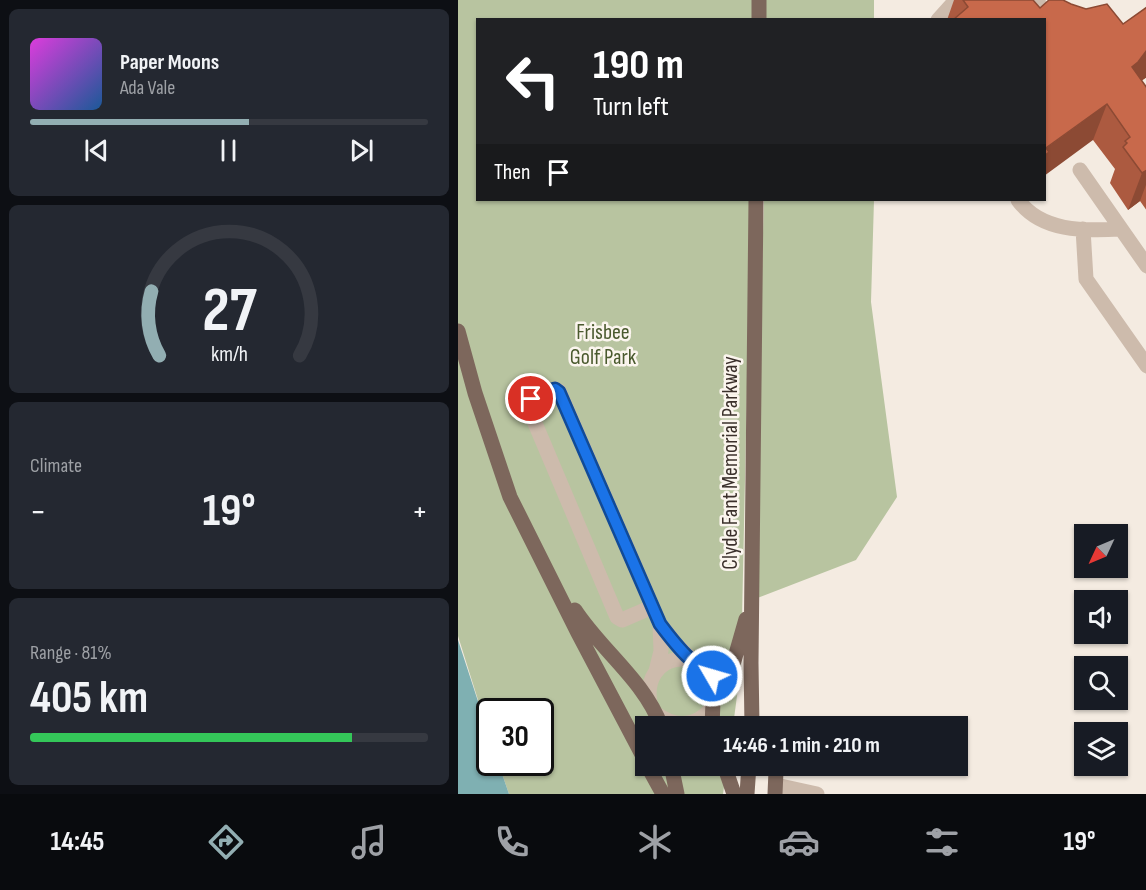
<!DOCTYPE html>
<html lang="en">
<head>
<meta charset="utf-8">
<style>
  body { margin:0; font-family:"Sofia Sans Condensed",sans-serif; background:#242831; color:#f1f3f6; height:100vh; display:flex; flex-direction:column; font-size:22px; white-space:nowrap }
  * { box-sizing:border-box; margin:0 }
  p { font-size:20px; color:#9ea1a6 }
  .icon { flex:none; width:33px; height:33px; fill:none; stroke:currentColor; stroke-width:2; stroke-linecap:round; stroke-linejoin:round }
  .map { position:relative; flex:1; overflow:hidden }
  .drawer { display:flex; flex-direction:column; gap:9px; padding:9px; background:#0d0f14; width:458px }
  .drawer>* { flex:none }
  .guide { position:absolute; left:18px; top:18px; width:570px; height:183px; border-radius:0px; box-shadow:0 2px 4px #0004; background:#202124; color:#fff; overflow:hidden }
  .needle { width:39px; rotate:226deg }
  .fabs { position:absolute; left:616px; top:524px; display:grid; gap:12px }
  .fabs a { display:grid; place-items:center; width:54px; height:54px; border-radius:0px; background:#171b24; box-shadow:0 2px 4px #0004; font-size:30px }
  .speed { position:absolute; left:18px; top:698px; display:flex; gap:12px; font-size:30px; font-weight:700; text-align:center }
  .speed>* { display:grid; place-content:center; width:78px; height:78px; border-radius:50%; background:#171b24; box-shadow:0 2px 4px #0004; line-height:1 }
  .speed .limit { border:3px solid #111; border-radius:9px; background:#fff; color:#111 }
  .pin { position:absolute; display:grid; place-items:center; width:51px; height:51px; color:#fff; margin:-26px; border:3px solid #fff; border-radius:50%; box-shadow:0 2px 6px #0007 }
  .me { position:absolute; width:66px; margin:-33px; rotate:308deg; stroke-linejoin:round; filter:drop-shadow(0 0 4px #0008) }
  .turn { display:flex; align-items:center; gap:21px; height:126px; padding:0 18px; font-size:27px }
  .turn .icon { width:78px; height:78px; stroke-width:2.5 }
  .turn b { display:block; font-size:42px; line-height:51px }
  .then { display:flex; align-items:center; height:57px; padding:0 18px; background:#0003; gap:12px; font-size:22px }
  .big { font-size:45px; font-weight:700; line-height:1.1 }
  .drawer .widget { flex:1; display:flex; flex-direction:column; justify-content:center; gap:9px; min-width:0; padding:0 21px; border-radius:9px; background:#242831 }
  .drawer .dial { align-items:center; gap:0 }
  .dial svg { height:156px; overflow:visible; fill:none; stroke:#363941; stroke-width:7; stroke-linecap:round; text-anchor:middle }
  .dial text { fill:#f1f3f6; stroke:none }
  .song { display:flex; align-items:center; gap:18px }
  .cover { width:72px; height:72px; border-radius:9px; background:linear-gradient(135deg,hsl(300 70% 55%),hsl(210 70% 35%)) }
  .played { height:6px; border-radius:3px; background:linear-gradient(90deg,#92aeb2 55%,#363941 55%) }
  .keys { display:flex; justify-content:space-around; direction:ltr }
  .heat { display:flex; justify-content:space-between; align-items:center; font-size:33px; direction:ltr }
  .charge { height:9px; border-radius:4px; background:linear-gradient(90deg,#34c759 81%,#363941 0) }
  .trip { position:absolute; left:177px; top:716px; width:333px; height:60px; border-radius:0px; background:#171b24; box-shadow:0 2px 4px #0004; font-weight:700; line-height:60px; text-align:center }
  .dock { display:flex; height:96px; justify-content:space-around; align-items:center; background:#090b0e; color:#9ea1a6 }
  .dock .icon { width:42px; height:42px }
  .dock .selected { color:#92aeb2 }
  .dock b { font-size:27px; color:#f1f3f6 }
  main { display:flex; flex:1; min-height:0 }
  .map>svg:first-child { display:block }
  .green { fill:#b8c4a0 }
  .water { fill:#7fb0b2 }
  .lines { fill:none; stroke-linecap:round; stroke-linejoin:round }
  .minor { stroke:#cdbbac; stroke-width:15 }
  .major { stroke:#7d675c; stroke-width:15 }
  .wall { fill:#ac5a40 }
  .shaded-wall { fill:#8c4a34 }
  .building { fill:#c8694b; stroke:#8c4a34; stroke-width:1.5 }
  .route-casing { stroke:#114b97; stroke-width:15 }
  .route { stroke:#1a73e8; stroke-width:10 }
  .labels { text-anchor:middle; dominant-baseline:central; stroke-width:5; stroke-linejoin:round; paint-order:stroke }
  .park-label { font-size:22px; fill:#4a5a2e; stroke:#fbf5ee }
  .street-label { font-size:22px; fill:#3b302b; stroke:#fbf5ee }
</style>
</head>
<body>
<main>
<section class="drawer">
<div class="widget">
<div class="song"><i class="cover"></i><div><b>Paper Moons</b><p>Ada Vale</p></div></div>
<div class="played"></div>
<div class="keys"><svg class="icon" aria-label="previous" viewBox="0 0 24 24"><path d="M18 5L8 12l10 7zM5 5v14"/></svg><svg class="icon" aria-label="pause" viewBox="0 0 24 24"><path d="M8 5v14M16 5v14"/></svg><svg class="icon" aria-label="next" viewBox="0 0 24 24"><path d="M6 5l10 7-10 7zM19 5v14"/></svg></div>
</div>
<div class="widget dial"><svg viewBox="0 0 100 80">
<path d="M14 69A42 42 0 1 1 86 69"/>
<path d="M14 69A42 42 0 0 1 10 36" stroke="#92aeb2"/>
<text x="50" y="56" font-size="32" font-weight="700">27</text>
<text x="50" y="72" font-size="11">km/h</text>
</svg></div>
<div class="widget"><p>Climate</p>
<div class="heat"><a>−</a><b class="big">19°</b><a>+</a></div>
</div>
<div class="widget"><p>Range · 81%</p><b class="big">405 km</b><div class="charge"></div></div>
</section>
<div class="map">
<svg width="689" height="794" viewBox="0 0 689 794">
  <rect width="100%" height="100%" fill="#f4ebe1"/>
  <path class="green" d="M 0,0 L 297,0 L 296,19 L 20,20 L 20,200 L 293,200 L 283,666 L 275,726 L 188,726 L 188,765 L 269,765 L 265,794 L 51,794 L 40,762 L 82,762 L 82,711 L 32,711 L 31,735 L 0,636 Z
    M 308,0 L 416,0 L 416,19 L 308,20 Z
    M 306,200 L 416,200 L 413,302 L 439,497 L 398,560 L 294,600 Z"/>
  <path class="water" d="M 0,640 L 31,735 L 32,762 L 40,762 L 51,794 L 0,794 Z"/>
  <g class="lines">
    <path class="minor" d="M 580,0 L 582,11 L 591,22
      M 480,20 L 498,0
      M 622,170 L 689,266
      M 560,200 C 583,232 626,231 662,229
      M 625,229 L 628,279 L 689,366
      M 194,607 L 164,620 L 159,617 L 71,409 L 69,404 L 73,399 L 97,389 L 101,391 L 202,624 L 217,643 L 234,660
      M 198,671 L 203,651 L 202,624
      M 192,703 C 183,653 247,641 259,692
      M 197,713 C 217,728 237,728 254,708
      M 318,785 L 359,794"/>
    <path class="major" d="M 301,20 L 301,0
      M 0,331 L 17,393 L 52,497 L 120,633 L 188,762
      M 117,610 C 143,650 186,680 203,726
      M 254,726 L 255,702 L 276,661 L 288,619
      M 294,726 L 293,663 L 298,200
      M 189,765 L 205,794
      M 213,765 L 219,794
      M 266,765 L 276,794
      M 317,765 L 318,771 L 317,794
      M 289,794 L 291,765"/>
  </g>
  <path class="wall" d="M 496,0 L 575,0 L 582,8 L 613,4 L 665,24 L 689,7 L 689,77 L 683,80 L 689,88 L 689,211 L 682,201 L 670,210 L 652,183 L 657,169 L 635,140 L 586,20 L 489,20 Z"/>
  <path class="shaded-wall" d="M 689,50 L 689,77 L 673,88 L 674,67 Z
    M 649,104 L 635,140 L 586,176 L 586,153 L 588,148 Z
    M 689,170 L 689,182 L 682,201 L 670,210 L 684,173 Z"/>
  <path class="building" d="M 505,0 L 575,0 L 582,8 L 591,0 L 605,0 L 613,4 L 628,9 L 649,4 L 665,24 L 689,7 L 689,50 L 680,62 L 674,67 L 689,88 L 689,170 L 684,173 L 665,147 L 669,143 L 667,141 L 672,137 L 649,104 L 588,148 L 591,152 L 586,156 L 586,20 L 495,20 L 510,7 Z"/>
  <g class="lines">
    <defs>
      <path id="route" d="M 73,399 L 97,389 L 101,392 L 202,624 C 211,636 220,648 231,658 C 240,664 248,667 254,676"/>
    </defs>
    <use href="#route" class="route-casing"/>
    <use href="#route" class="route"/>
  </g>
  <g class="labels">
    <g class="park-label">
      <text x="145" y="332">Frisbee<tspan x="145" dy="25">Golf Park</tspan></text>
    </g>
    <g class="street-label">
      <text transform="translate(272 463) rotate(-90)">Clyde Fant Memorial Parkway</text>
    </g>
  </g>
</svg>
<div class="fabs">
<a><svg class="needle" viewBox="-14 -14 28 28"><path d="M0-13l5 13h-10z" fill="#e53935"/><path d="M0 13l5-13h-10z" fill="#9ea1a6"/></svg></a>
<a><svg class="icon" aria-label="sound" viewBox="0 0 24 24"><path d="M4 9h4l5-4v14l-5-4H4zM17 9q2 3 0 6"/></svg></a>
<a><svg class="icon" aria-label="search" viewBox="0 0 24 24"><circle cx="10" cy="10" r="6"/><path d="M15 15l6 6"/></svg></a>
<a><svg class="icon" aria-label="layers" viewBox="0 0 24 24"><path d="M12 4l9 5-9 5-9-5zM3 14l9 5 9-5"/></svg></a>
</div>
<div class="speed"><div class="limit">30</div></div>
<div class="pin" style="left:73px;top:399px;background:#d93025"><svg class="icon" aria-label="arrive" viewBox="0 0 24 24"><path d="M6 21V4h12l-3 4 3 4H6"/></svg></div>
<svg class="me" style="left:254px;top:676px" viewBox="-20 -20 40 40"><circle r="17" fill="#1a73e8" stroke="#fff" stroke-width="3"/><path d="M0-11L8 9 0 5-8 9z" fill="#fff"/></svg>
<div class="trip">14:46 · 1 min · 210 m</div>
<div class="guide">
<div class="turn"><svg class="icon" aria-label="left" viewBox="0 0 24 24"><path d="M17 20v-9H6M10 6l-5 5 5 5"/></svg><div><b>190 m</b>Turn left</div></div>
<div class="then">Then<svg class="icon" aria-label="arrive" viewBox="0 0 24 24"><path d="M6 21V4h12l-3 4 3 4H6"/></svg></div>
</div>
</div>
</main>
<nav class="dock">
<b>14:45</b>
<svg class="icon selected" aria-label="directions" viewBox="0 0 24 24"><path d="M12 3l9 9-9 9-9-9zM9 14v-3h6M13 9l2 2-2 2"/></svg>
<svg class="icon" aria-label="music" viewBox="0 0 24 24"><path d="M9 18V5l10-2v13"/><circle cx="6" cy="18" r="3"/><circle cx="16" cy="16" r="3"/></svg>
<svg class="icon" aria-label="phone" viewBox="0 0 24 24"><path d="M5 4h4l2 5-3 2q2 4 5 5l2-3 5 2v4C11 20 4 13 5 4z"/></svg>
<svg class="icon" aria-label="climate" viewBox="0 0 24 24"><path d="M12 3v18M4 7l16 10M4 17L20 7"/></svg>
<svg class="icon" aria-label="car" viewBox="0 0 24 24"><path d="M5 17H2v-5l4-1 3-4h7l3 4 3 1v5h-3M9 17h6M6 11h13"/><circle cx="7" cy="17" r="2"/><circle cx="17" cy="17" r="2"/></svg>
<svg class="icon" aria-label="filters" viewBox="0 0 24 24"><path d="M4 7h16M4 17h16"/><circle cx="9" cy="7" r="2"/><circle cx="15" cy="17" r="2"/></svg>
<b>19°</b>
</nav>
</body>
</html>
